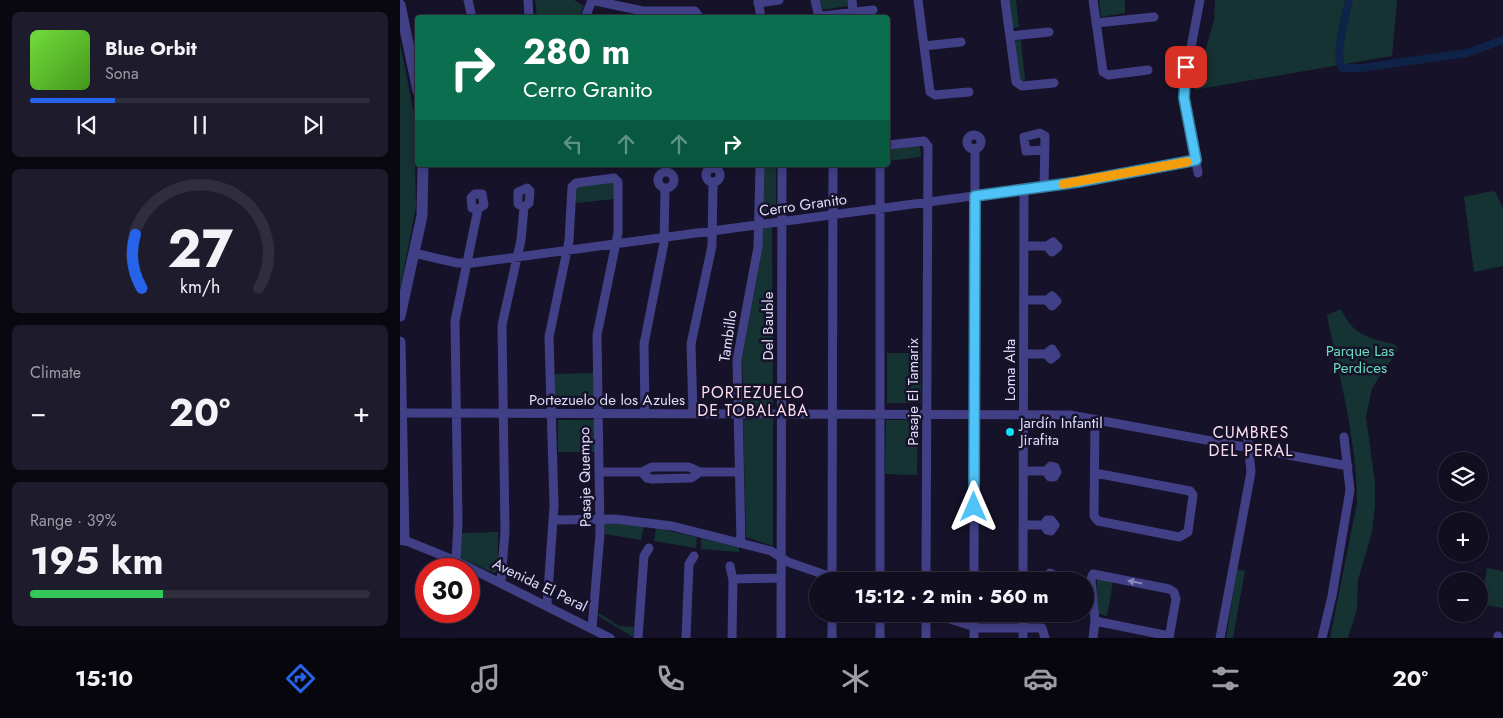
<!DOCTYPE html>
<html lang="en">
<head>
<meta charset="utf-8">
<style>
  body { margin:0; font-family:Jost,sans-serif; background:#1e1c2c; color:#f1f3f6; height:100vh; display:flex; flex-direction:column; font-size:19px; white-space:nowrap }
  * { box-sizing:border-box; margin:0 }
  p { font-size:16px; color:#9c9ca4 }
  .icon { flex:none; width:28px; height:28px; fill:none; stroke:currentColor; stroke-width:2; stroke-linecap:round; stroke-linejoin:round }
  .map { position:relative; flex:1; overflow:hidden }
  .side { display:flex; flex-direction:column; gap:12px; padding:12px; background:#090811; width:400px }
  .side>* { flex:none }
  .guide { position:absolute; left:15px; top:15px; width:475px; height:152px; border-radius:5px; box-shadow:0 2px 8px #0003,0 0 0 1px #302e3d; background:#0b6e4f; color:#fff; overflow:hidden }
  .buttons { position:absolute; left:1038px; top:452px; display:grid; gap:10px }
  .buttons a { display:grid; place-items:center; width:50px; height:50px; border-radius:50%; background:#100e1f; box-shadow:0 2px 8px #0003,0 0 0 1px #302e3d; font-size:25px }
  .speed { position:absolute; left:15px; top:558px; display:flex; gap:10px; font-size:25px; font-weight:700; text-align:center }
  .speed>* { display:grid; place-content:center; width:65px; height:65px; border-radius:50%; background:#100e1f; box-shadow:0 2px 8px #0003,0 0 0 1px #302e3d; line-height:1 }
  .speed .limit { border:8px solid #d22; background:#fff; color:#111 }
  .pin { position:absolute; display:grid; place-items:center; width:42px; height:42px; color:#fff; margin:-21px; border-radius:10px; box-shadow:0 2px 8px #0006 }
  .me { position:absolute; width:55px; margin:-28px; rotate:0deg; stroke-linejoin:round; filter:drop-shadow(0 0 4px #0008) }
  .turn { display:flex; align-items:center; gap:18px; height:105px; padding:0 25px; font-size:22px }
  .turn .icon { width:65px; height:65px; stroke-width:2.5 }
  .turn b { display:block; font-size:35px; line-height:42px }
  .lanes { display:flex; align-items:center; height:48px; padding:0 25px; background:#0003; justify-content:center; gap:25px; direction:ltr }
  .lanes .off { opacity:.35 }
  .big { font-size:38px; font-weight:700; line-height:1.1 }
  .side .card { flex:1; display:flex; flex-direction:column; justify-content:center; gap:8px; min-width:0; padding:0 18px; border-radius:8px; background:#1e1c2c }
  .side .dial { align-items:center; gap:0 }
  .dial svg { height:130px; overflow:visible; fill:none; stroke:#302e3d; stroke-width:7; stroke-linecap:round; text-anchor:middle }
  .dial text { fill:#f1f3f6; stroke:none }
  .song { display:flex; align-items:center; gap:15px }
  .cover { width:60px; height:60px; border-radius:8px; background:linear-gradient(135deg,hsl(100 70% 55%),hsl(100 70% 35%)) }
  .played { height:5px; border-radius:2px; background:linear-gradient(90deg,#2563eb 25%,#302e3d 25%) }
  .keys { display:flex; justify-content:space-around; direction:ltr }
  .heat { display:flex; justify-content:space-between; align-items:center; font-size:28px; direction:ltr }
  .charge { height:8px; border-radius:4px; background:linear-gradient(90deg,#34c759 39%,#302e3d 0) }
  .trip { position:absolute; left:409px; top:572px; width:285px; height:50px; border-radius:25px; background:#100e1f; box-shadow:0 2px 8px #0003,0 0 0 1px #302e3d; font-weight:700; line-height:50px; text-align:center }
  .menu { display:flex; height:80px; justify-content:space-around; align-items:center; background:#06060c; color:#9c9ca4 }
  .menu .icon { width:35px; height:35px }
  .menu .on { color:#2563eb }
  .menu b { font-size:22px; color:#f1f3f6 }
  main { display:flex; flex:1; min-height:0 }
  .map>svg:first-child { display:block }
  .green { fill:#153332 }
  .lines { fill:none; stroke-linecap:round; stroke-linejoin:round }
  .canal { stroke:#0e2347; stroke-width:8 }
  .minor { stroke:#413f86; stroke-width:9 }
  .tertiary { stroke:#413f86; stroke-width:11 }
  .oneway { fill:#8886bc }
  .route-casing { stroke:#337fa1; stroke-width:12 }
  .route { stroke:#4fc3f7; stroke-width:9 }
  .slow { stroke:#f59e0b; stroke-width:9 }
  .poi-dot { fill:#11e0f4; stroke:#161229; stroke-width:2 }
  .labels { text-anchor:middle; dominant-baseline:central; stroke-width:5; stroke-linejoin:round; paint-order:stroke }
  .street-label { font-size:15px; fill:#dfdcfd; stroke:#161229 }
  .park-label { font-size:15px; fill:#6adcbe; stroke:#161229 }
  .poi-label { font-size:15px; fill:#dfdcfd; stroke:#161229; text-anchor:start }
  .neighbourhood-label { font-size:16px; letter-spacing:1px; fill:#fddef2; stroke:#161229 }
</style>
</head>
<body>
<main>
<section class="side">
<div class="card">
<div class="song"><i class="cover"></i><div><b>Blue Orbit</b><p>Sona</p></div></div>
<div class="played"></div>
<div class="keys"><svg class="icon" aria-label="previous" viewBox="0 0 24 24"><path d="M18 5L8 12l10 7zM5 5v14"/></svg><svg class="icon" aria-label="pause" viewBox="0 0 24 24"><path d="M8 5v14M16 5v14"/></svg><svg class="icon" aria-label="next" viewBox="0 0 24 24"><path d="M6 5l10 7-10 7zM19 5v14"/></svg></div>
</div>
<div class="card dial"><svg viewBox="0 0 100 80">
<path d="M14 69A42 42 0 1 1 86 69"/>
<path d="M14 69A42 42 0 0 1 10 36" stroke="#2563eb"/>
<text x="50" y="56" font-size="32" font-weight="700">27</text>
<text x="50" y="72" font-size="11">km/h</text>
</svg></div>
<div class="card"><p>Climate</p>
<div class="heat"><a>−</a><b class="big">20°</b><a>+</a></div>
</div>
<div class="card"><p>Range · 39%</p><b class="big">195 km</b><div class="charge"></div></div>
</section>
<div class="map">
<svg width="1103" height="638" viewBox="0 0 1103 638">
  <rect width="100%" height="100%" fill="#161229"/>
  <path class="green" d="M 135,0 L 174,0 L 184,6 L 179,17 L 137,17 Z
    M 419,0 L 448,0 L 448,6 L 421,10 Z
    M 609,0 L 616,0 L 619,27 L 612,28 Z
    M 699,0 L 725,0 L 725,13 L 701,17 Z
    M 815,0 L 997,0 L 992,56 L 794,90 L 814,20 Z
    M 621,40 L 625,80 L 619,81 L 613,41 Z
    M 0,43 L 14,113 L 16,207 L 0,289 Z
    M 520,146 L 521,157 L 488,161 L 488,149 Z
    M 363,165 L 376,165 L 376,213 L 363,216 Z
    M 211,182 L 214,183 L 214,199 L 176,203 L 175,186 Z
    M 1092,191 L 1096,193 L 1103,208 L 1103,266 L 1074,272 L 1064,197 Z
    M 372,227 L 373,406 L 344,406 L 342,358 L 360,262 L 362,229 Z
    M 941,309 C 953,336 970,338 996,345 L 997,351 L 972,388 L 966,417 L 975,483 L 975,505 L 972,532 L 958,580 L 957,609 L 948,638 L 930,638 L 957,503 C 957,440 939,376 927,315 Z
    M 487,353 L 521,353 L 521,403 L 487,403 Z
    M 194,373 L 194,406 L 153,406 L 153,374 Z
    M 373,418 L 373,546 L 346,537 L 343,420 Z
    M 158,420 L 194,420 L 195,452 L 158,452 Z
    M 486,420 L 518,420 L 517,475 L 485,474 Z
    M 204,523 L 244,525 L 241,540 L 205,534 Z
    M 256,528 L 297,537 L 296,548 L 254,541 Z
    M 98,532 L 98,570 L 94,573 L 60,558 L 61,533 Z
    M 301,538 L 339,547 L 339,552 L 301,549 Z
    M 1087,568 L 1103,571 L 1103,608 L 1081,604 Z
    M 837,569 L 845,571 L 833,638 L 826,638 Z
    M 697,578 L 713,582 L 707,616 L 696,613 Z
    M 199,613 L 219,626 L 234,627 L 233,637 L 198,616 Z"/>
  <g class="lines">
    <path class="canal" d="M 949,0 C 946,14 934,58 942,68 L 961,68 L 1067,53 L 1103,40"/>
    <path class="minor" d="M 68,0 L 72,18
      M 128,0 L 129,18
      M 191,0 L 243,11 L 295,11 L 300,18
      M 358,0 L 361,18
      M 415,0 L 418,13 L 423,16 L 473,10
      M 452,0 L 453,12
      M 518,0 L 530,92 L 535,95 L 569,92
      M 605,0 L 616,82 L 622,86 L 654,83
      M 693,0 L 703,72 L 708,75 L 748,70
      M 358,3 L 379,0
      M 185,18 L 192,0
      M 696,23 L 754,17
      M 610,36 L 649,32
      M 524,46 L 561,42
      M567 142a7 7 0 1 1 14 0a7 7 0 1 1-14 0Z
      M 488,145 L 524,141 L 528,146 L 526,581
      M306 175a7 7 0 1 1 14 0a7 7 0 1 1-14 0Z
      M258 180a8 8 0 1 1 16 0a8 8 0 1 1-16 0Z
      M 798,173 L 783,89 L 800,0
      M 644,187 L 645,138 L 645,136 L 640,133 L 624,137 L 626,151 L 645,150
      M 624,246 L 647,246 L 653,242 L 658,247 L 652,252 L 647,246
      M 14,253 L 57,263 L 72,263 L 678,182 L 796,160
      M 624,300 L 647,300 L 652,296 L 657,301 L 652,306 L 647,300
      M 624,354 L 646,354 L 652,349 L 656,355 L 651,359 L 646,354
      M 1,413 L 670,415 L 948,466
      M 245,414 L 244,344 L 264,243 L 265,189
      M 293,414 L 291,344 L 312,246 L 313,183
      M 695,419 L 694,516 L 698,521 L 779,537 L 788,532 L 793,495 L 790,491 L 695,473
      M 623,471 L 646,471 L 651,466 L 655,467 L 657,472 L 654,477 L 650,477 L 646,471
      M 199,472 L 242,472 L 252,467 L 289,467 L 300,472 L 339,472
      M 242,472 L 247,478 L 252,479 L 291,478 L 300,472
      M 154,520 L 215,519 L 272,526 L 371,551 L 388,562 L 443,581
      M 623,525 L 644,525 L 647,520 L 651,520 L 655,525 L 651,531 L 647,530 L 644,525
      M 4,540 L 56,561 L 210,638
      M 341,543 L 337,360 L 358,247 L 360,165
      M 56,561 L 58,522 L 55,321 L 78,209 L 84,205 L 82,194 L 75,194 L 71,198 L 72,208 L 78,209
      M 330,566 L 333,580
      M 623,579 L 644,579 L 650,573 L 654,575 L 655,581
      M 432,581 L 433,167
      M 480,581 L 480,165
      M 574,581 L 575,148
      M 623,581 L 624,189
      M 101,582 L 105,531 L 102,325 L 121,240 L 124,207 L 129,203 L 130,191 L 127,188 L 118,192 L 118,204 L 124,207
      M 147,605 L 154,506 L 149,337 L 169,241 L 172,187 L 176,183 L 214,178 L 218,182 L 218,233 L 197,335 L 200,534 L 192,628
      M 534,614 L 578,628 L 642,628 L 645,638
      M 695,621 L 769,636
      M 238,638 L 244,556 L 249,548
      M 286,638 L 289,564 L 294,556
      M 332,638 L 333,579 L 381,578
      M 381,638 L 382,165
      M 432,638 L 432,614
      M 480,638 L 480,614
      M 526,638 L 526,614
      M 574,638 L 574,614
      M 623,638 L 623,614
      M 693,638 L 695,621 L 691,579 L 693,574 L 769,589 L 774,592 L 776,599 L 769,638
      M 820,638 L 851,472 L 847,431
      M 922,638 L 932,596 L 950,490 L 944,437
      M 1098,638 L 1098,636"/>
    <path class="tertiary" d="M 0,5 L 18,91
      M 0,316 L 22,216 L 23,165
      M 0,342 L 4,540 L 0,539"/>
  </g>
  <defs><path id="oneway-solid" d="M-6-.8H1V-3.2L6.5 0L1 3.2V.8H-6Z" transform="scale(1.25)"/></defs>
  <use class="oneway" href="#oneway-solid" transform="translate(735 582) rotate(-169)"/>
  <g class="lines">
    <defs>
      <path id="route" d="M 574,507 L 575,196 L 678,182 L 796,160 L 784,98 L 786,67"/>
    </defs>
    <use href="#route" class="route-casing"/>
    <use href="#route" class="route"/>
    <path class="slow" d="M 663,184 L 787,162"/>
  </g>
  <circle class="poi-dot" cx="610" cy="432" r="5"/>
  <g class="labels">
    <g class="street-label">
      <text transform="translate(403 205) rotate(-8)">Cerro Granito</text>
      <text transform="translate(368 326) rotate(-90)">Del Bauble</text>
      <text transform="translate(328 336) rotate(-82)">Tambillo</text>
      <text transform="translate(610 370) rotate(-90)">Loma Alta</text>
      <text transform="translate(513 392) rotate(-90)">Pasaje El Tamarix</text>
      <text x="207" y="400">Portezuelo de los Azules</text>
      <text transform="translate(185 477) rotate(-91)">Pasaje Quempo</text>
      <text transform="translate(140 585) rotate(26)">Avenida El Peral</text>
    </g>
    <g class="park-label">
      <text x="960" y="351">Parque Las<tspan x="960" dy="17">Perdices</tspan></text>
    </g>
    <g class="poi-label">
      <text x="620" y="423">Jardín Infantil<tspan x="620" dy="17">Jirafita</tspan></text>
    </g>
    <g class="neighbourhood-label">
      <text x="353" y="392">PORTEZUELO<tspan x="353" dy="18">DE TOBALABA</tspan></text>
      <text x="851" y="432">CUMBRES<tspan x="851" dy="18">DEL PERAL</tspan></text>
    </g>
  </g>
</svg>
<div class="buttons">
<a><svg class="icon" aria-label="layers" viewBox="0 0 24 24"><path d="M12 4l9 5-9 5-9-5zM3 14l9 5 9-5"/></svg></a>
<a>+</a>
<a>−</a>
</div>
<div class="speed"><div class="limit">30</div></div>
<div class="pin" style="left:786px;top:67px;background:#d93025"><svg class="icon" aria-label="arrive" viewBox="0 0 24 24"><path d="M6 21V4h12l-3 4 3 4H6"/></svg></div>
<svg class="me" style="left:574px;top:507px" viewBox="-20 -20 40 40"><path d="M0-17L14 15 0 8-14 15z" fill="#4fc3f7" stroke="#fff" stroke-width="4"/></svg>
<div class="trip">15:12 · 2 min · 560 m</div>
<div class="guide">
<div class="turn"><svg class="icon" aria-label="right" viewBox="0 0 24 24"><path d="M7 20v-9h11M14 6l5 5-5 5"/></svg><div><b>280 m</b>Cerro Granito</div></div>
<div class="lanes"><svg class="icon off" aria-label="left" viewBox="0 0 24 24"><path d="M17 20v-9H6M10 6l-5 5 5 5"/></svg><svg class="icon off" aria-label="ahead" viewBox="0 0 24 24"><path d="M12 20V5M6 11l6-6 6 6"/></svg><svg class="icon off" aria-label="ahead" viewBox="0 0 24 24"><path d="M12 20V5M6 11l6-6 6 6"/></svg><svg class="icon" aria-label="right" viewBox="0 0 24 24"><path d="M7 20v-9h11M14 6l5 5-5 5"/></svg></div>
</div>
</div>
</main>
<nav class="menu">
<b>15:10</b>
<svg class="icon on" aria-label="directions" viewBox="0 0 24 24"><path d="M12 3l9 9-9 9-9-9zM9 14v-3h6M13 9l2 2-2 2"/></svg>
<svg class="icon" aria-label="music" viewBox="0 0 24 24"><path d="M9 18V5l10-2v13"/><circle cx="6" cy="18" r="3"/><circle cx="16" cy="16" r="3"/></svg>
<svg class="icon" aria-label="phone" viewBox="0 0 24 24"><path d="M5 4h4l2 5-3 2q2 4 5 5l2-3 5 2v4C11 20 4 13 5 4z"/></svg>
<svg class="icon" aria-label="climate" viewBox="0 0 24 24"><path d="M12 3v18M4 7l16 10M4 17L20 7"/></svg>
<svg class="icon" aria-label="car" viewBox="0 0 24 24"><path d="M5 17H2v-5l4-1 3-4h7l3 4 3 1v5h-3M9 17h6M6 11h13"/><circle cx="7" cy="17" r="2"/><circle cx="17" cy="17" r="2"/></svg>
<svg class="icon" aria-label="filters" viewBox="0 0 24 24"><path d="M4 7h16M4 17h16"/><circle cx="9" cy="7" r="2"/><circle cx="15" cy="17" r="2"/></svg>
<b>20°</b>
</nav>
</body>
</html>
